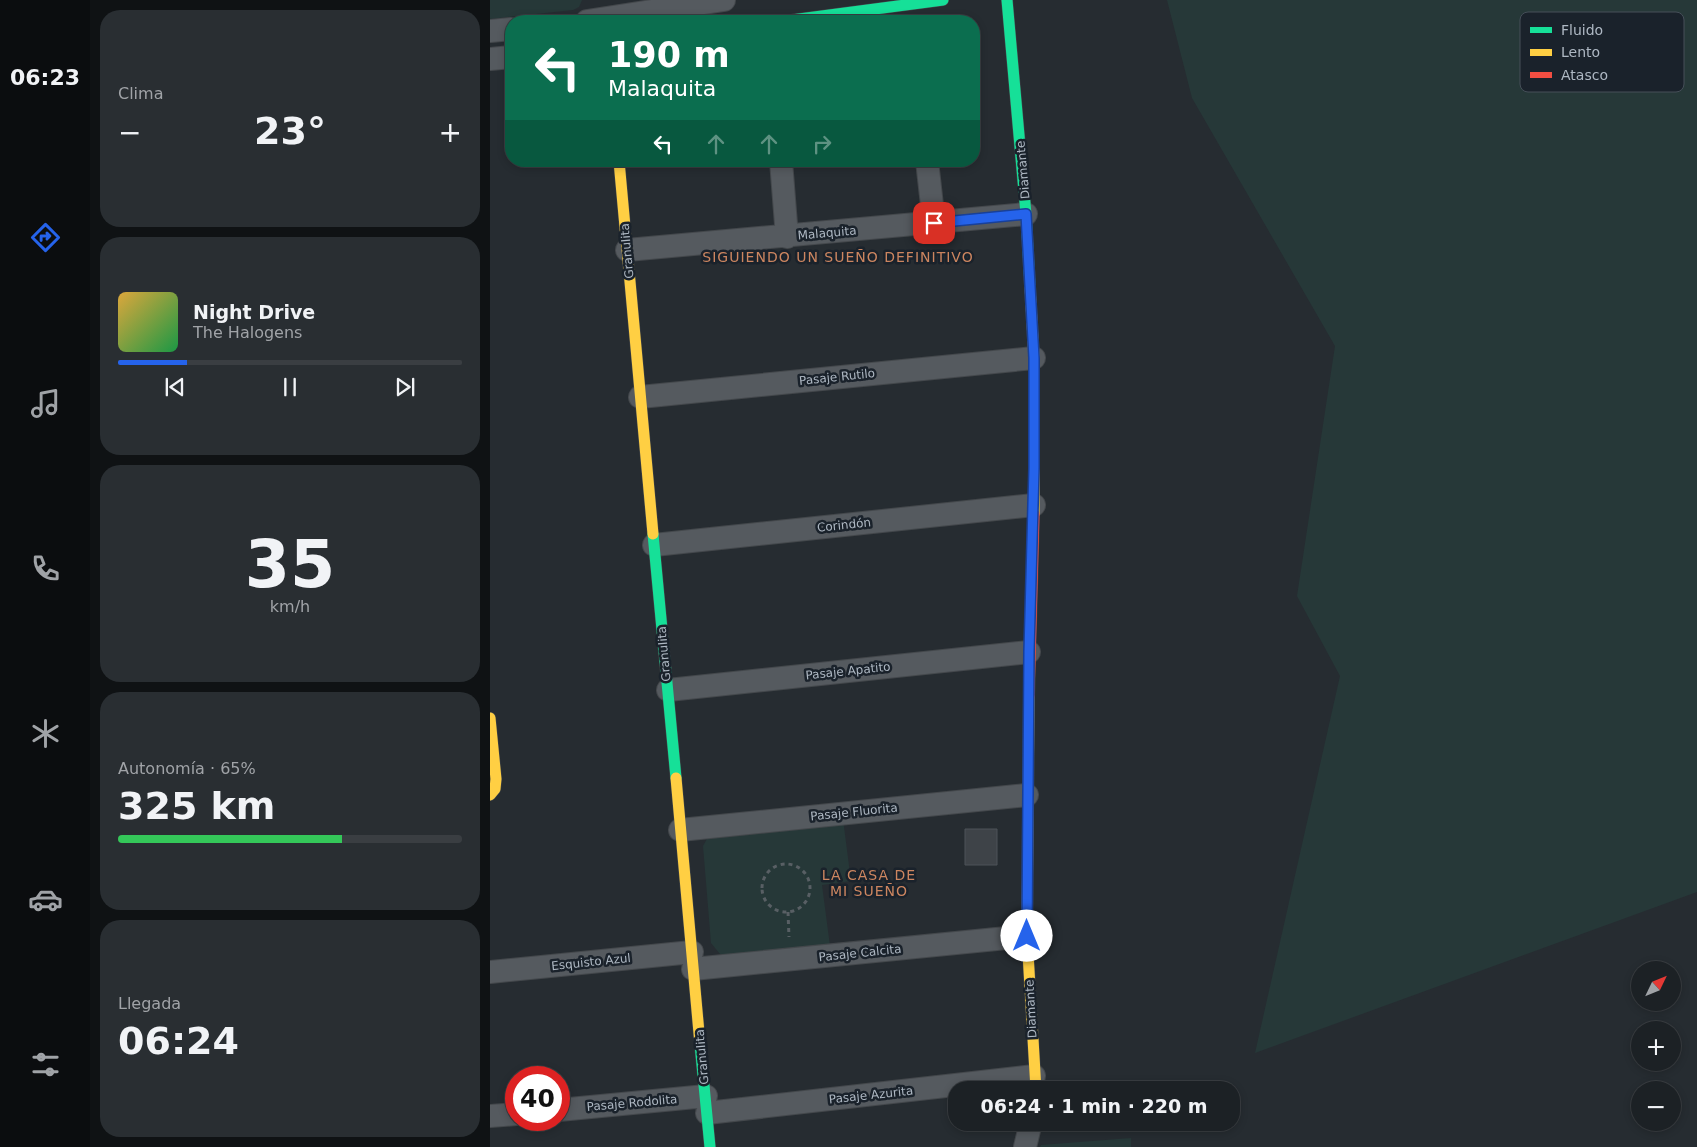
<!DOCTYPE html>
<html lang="es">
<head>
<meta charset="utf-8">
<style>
  body { margin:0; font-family:"DejaVu Sans",sans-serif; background:#292e32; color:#f1f3f6; height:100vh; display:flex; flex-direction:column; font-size:19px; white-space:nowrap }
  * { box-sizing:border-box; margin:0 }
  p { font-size:16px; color:#a0a3a7 }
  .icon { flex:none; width:28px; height:28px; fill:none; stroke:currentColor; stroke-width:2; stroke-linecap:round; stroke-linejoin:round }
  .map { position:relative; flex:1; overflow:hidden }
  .drawer { display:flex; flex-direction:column; gap:10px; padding:10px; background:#0f1214; width:400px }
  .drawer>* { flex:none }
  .banner { position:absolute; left:15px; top:15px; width:475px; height:152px; border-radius:20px; box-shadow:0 2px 8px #0003,0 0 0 1px #3a3e42; background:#0b6e4f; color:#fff; overflow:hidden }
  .needle { width:32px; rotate:47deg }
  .fabs { position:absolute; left:1141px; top:961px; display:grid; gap:10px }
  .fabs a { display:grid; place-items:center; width:50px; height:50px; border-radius:50%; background:#1c2125; box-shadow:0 2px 8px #0003,0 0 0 1px #3a3e42; font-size:25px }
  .speed { position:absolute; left:15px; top:1066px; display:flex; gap:10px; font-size:25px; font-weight:700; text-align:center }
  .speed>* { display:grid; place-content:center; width:65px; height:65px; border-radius:50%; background:#1c2125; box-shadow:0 2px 8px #0003,0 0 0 1px #3a3e42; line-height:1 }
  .speed .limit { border:8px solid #d22; background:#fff; color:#111 }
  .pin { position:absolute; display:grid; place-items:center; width:42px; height:42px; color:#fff; margin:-21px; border-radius:10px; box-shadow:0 2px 8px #0006 }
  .me { position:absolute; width:55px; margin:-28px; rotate:0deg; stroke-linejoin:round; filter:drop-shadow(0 0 4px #0008) }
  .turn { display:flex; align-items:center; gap:18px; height:105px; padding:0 20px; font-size:22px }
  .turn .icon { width:65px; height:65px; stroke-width:2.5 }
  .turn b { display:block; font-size:35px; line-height:42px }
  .lanes { display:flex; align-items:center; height:48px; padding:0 20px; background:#0003; justify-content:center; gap:25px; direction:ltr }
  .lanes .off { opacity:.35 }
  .big { font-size:38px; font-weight:700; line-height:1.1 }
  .drawer .widget { flex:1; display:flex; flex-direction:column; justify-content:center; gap:8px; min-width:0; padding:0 18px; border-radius:20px; background:#292e32 }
  .drawer .dial { align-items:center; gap:0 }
  .dial b { font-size:65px; line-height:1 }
  .song { display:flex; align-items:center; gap:15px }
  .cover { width:60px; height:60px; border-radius:8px; background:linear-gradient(135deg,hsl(40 70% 55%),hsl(140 70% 35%)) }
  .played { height:5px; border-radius:2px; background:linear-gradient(90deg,#2563eb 20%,#3a3e42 20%) }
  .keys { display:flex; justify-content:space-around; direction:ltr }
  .heat { display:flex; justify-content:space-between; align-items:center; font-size:28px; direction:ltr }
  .charge { height:8px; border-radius:4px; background:linear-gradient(90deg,#34c759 65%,#3a3e42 0) }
  .trip { position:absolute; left:458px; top:1081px; width:292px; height:50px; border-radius:20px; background:#1c2125; box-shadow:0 2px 8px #0003,0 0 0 1px #3a3e42; font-weight:700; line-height:50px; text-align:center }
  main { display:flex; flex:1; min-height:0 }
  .tabs { display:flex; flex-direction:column; width:90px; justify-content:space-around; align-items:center; background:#0b0d0f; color:#a0a3a7 }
  .tabs .icon { width:35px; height:35px }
  .tabs .on { color:#2563eb }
  .tabs b { font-size:22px; color:#f1f3f6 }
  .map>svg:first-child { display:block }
  .green { fill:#263838 }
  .building { fill:#3e4348; stroke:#4d5359 }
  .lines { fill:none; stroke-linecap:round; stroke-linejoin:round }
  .street-casing { stroke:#44484c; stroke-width:24 }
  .fast-casing { stroke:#44484c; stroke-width:12 }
  .slow-casing { stroke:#44484c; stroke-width:12 }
  .jam-casing { stroke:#44484c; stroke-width:12 }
  .path { stroke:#585f64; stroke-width:3; stroke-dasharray:4 4; stroke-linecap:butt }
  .street { stroke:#555a5f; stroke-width:22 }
  .fast { stroke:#16e098; stroke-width:11 }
  .slow { stroke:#ffcf43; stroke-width:11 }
  .jam { stroke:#f24e42; stroke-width:11 }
  .route-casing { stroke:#184099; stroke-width:12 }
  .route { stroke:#2563eb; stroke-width:9 }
  .labels { text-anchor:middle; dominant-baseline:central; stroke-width:5; stroke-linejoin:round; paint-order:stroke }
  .street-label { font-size:12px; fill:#aeb8c3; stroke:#1a222b }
  .neighbourhood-label { font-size:14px; letter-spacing:1px; fill:#cd8660; stroke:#1a222b }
  .key { fill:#1a222b; stroke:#464f59; stroke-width:1 }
  .key-label { font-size:14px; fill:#aeb8c3 }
</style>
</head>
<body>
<main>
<nav class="tabs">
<b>06:23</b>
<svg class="icon on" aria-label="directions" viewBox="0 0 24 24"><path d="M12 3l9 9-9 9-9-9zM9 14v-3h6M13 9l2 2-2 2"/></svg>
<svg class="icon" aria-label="music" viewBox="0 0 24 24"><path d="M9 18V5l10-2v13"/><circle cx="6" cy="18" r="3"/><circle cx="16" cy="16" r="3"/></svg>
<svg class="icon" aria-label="phone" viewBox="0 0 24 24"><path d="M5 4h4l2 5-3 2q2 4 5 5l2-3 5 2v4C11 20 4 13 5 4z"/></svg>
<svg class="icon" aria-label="climate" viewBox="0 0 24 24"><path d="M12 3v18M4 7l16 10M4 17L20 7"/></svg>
<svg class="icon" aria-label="car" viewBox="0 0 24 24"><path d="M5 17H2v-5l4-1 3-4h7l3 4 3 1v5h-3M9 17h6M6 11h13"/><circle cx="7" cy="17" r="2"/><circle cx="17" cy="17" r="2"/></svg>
<svg class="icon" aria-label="filters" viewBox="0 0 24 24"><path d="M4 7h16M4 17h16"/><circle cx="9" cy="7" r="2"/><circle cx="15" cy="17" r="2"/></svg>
</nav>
<section class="drawer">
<div class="widget"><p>Clima</p>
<div class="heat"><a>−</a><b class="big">23°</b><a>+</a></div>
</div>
<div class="widget">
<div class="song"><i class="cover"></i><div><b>Night Drive</b><p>The Halogens</p></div></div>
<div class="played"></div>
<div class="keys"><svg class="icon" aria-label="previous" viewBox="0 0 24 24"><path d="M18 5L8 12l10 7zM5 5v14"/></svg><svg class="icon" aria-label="pause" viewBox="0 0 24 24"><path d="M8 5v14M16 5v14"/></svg><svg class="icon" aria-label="next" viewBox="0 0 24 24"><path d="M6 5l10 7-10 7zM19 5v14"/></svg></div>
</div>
<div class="widget dial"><b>35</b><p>km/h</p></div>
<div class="widget"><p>Autonomía · 65%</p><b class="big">325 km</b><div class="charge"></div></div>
<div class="widget"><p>Llegada</p><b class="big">06:24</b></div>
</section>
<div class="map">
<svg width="1207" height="1147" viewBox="0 0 1207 1147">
  <rect width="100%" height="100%" fill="#262c31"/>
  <path class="green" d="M 0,0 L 92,0 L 89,7 L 83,10 L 0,19 Z
    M 677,0 L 1207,0 L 1207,892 L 765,1053 L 850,676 L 807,596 L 845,346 L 702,98 Z
    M 353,819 L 361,881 L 332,885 L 340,946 L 235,956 L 230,954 L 221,943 L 213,846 L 217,839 Z
    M 641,1138 L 641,1147 L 550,1147 L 551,1145 Z"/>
  <path class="building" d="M 475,829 L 507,829 L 507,865 L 475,865 Z"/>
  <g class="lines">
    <defs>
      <path id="street" d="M 97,21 L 234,0
        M 0,31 L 21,29
        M 0,59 L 21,57
        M 291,161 L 297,237
        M 437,161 L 444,223
        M 137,250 L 536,214
        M 150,397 L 544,358
        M 164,545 L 544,505
        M 178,690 L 539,652
        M 190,830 L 537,795
        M 203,969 L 537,936
        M 0,972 L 202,952
        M 69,1110 L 216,1096
        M 217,1113 L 544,1076
        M 0,1116 L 26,1114
        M 535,1147 L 541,1122"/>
      <path id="fast" d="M 517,0 L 536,214 L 540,286
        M 294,21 L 453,0
        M 163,534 L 186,778
        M 210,1044 L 220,1147"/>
      <path id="slow" d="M 129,161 L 163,534
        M 540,286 L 544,358 L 544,514
        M 539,697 L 537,936 L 546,1090
        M 0,718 L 6,779 L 5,789 L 0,795
        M 186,778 L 210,1044"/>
      <path id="jam" d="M 539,697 L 544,514"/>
    </defs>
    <use href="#street" class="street-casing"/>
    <use href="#fast" class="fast-casing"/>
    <use href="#slow" class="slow-casing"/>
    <use href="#jam" class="jam-casing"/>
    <path class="path" d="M272 888a24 24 0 1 1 48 0a24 24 0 1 1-48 0Z
      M 298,912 L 299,937"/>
    <use href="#street" class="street"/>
    <use href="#fast" class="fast"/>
    <use href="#slow" class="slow"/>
    <use href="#jam" class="jam"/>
  </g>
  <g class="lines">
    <defs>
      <path id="route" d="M 444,223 L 536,214 L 544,358 L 544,468 L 539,652 L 537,936"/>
    </defs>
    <use href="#route" class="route-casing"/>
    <use href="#route" class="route"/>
  </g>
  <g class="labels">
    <g class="street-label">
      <text transform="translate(533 170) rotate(-95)">Diamante</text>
      <text transform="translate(337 233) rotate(-5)">Malaquita</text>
      <text transform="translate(137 251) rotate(-95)">Granulita</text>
      <text transform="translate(347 377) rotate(-6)">Pasaje Rutilo</text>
      <text transform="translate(354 525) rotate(-6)">Corindón</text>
      <text transform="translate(174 654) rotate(-95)">Granulita</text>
      <text transform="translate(358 671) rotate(-6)">Pasaje Apatito</text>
      <text transform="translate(364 812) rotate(-6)">Pasaje Fluorita</text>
      <text transform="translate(370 953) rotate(-6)">Pasaje Calcita</text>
      <text transform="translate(101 962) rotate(-6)">Esquisto Azul</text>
      <text transform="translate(541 1009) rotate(-93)">Diamante</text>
      <text transform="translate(212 1057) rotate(-95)">Granulita</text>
      <text transform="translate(381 1095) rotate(-6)">Pasaje Azurita</text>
      <text transform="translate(142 1103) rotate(-5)">Pasaje Rodolita</text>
    </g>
    <g class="neighbourhood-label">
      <text x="348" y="257">SIGUIENDO UN SUEÑO DEFINITIVO</text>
      <text x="379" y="875">LA CASA DE<tspan x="379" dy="16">MI SUEÑO</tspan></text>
    </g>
  </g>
  <rect x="1030" y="12" width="164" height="80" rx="8" class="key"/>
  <rect x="1040" y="27" width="22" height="6" fill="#16e098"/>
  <rect x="1040" y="49" width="22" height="7" fill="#ffcf43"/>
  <rect x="1040" y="72" width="22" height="6" fill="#f24e42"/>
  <g class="key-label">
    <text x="1071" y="35">Fluido</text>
    <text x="1071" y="57">Lento</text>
    <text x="1071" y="80">Atasco</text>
  </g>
</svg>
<div class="fabs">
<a><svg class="needle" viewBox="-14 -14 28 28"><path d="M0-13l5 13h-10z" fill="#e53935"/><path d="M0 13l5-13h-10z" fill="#a0a3a7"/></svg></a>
<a>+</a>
<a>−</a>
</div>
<div class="speed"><div class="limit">40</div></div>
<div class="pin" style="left:444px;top:223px;background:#d93025"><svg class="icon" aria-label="arrive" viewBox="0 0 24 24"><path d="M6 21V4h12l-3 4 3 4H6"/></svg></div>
<svg class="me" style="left:537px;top:936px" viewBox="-20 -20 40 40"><circle r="19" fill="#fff"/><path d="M0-13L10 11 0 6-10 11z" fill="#2563eb"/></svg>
<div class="trip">06:24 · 1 min · 220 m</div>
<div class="banner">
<div class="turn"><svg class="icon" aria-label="left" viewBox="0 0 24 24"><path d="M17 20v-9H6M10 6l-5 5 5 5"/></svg><div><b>190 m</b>Malaquita</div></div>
<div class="lanes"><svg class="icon" aria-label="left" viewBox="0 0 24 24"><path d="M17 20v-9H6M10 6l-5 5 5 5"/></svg><svg class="icon off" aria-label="ahead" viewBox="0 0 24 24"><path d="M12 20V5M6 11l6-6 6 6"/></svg><svg class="icon off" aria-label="ahead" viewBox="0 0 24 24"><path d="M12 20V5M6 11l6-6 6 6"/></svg><svg class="icon off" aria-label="right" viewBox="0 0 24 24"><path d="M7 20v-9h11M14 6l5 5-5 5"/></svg></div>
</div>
</div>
</main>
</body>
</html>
